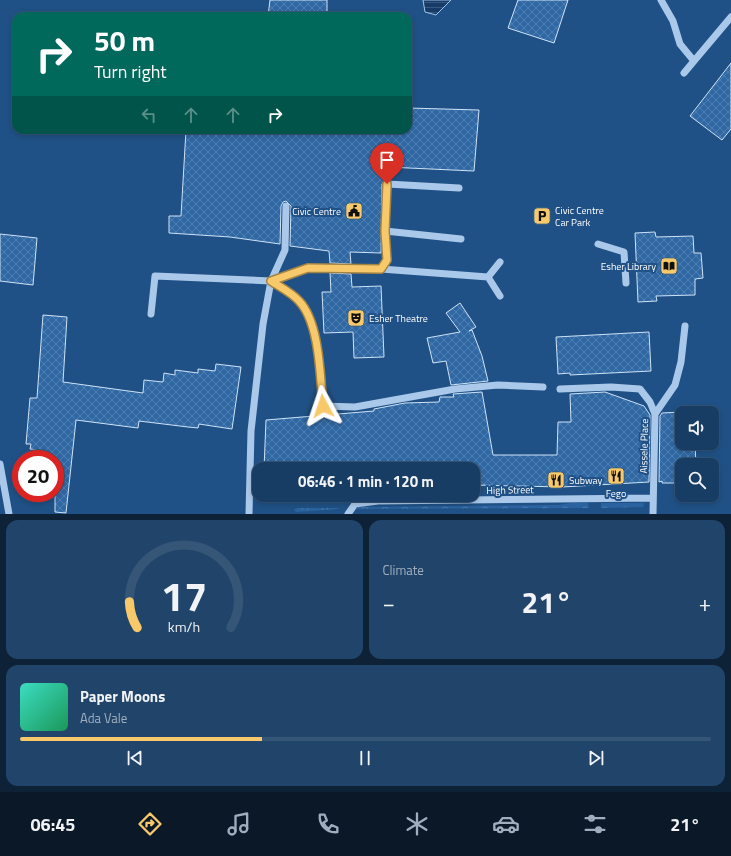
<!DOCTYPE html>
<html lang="en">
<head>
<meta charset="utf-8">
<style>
  body { margin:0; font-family:"Titillium Web",sans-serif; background:#21446a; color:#f1f3f6; height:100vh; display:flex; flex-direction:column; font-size:15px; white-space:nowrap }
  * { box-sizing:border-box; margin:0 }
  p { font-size:13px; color:#9faebf }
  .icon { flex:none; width:22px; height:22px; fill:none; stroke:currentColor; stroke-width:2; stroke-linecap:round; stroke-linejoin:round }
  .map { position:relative; height:514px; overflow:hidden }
  .panel { display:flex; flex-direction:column; gap:6px; padding:6px; background:#0d2237; flex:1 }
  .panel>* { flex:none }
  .banner { position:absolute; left:12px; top:12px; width:400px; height:122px; border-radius:12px; box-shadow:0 2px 6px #0003,0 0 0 1px #365678; background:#00695c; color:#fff; overflow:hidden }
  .buttons { position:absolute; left:675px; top:406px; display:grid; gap:8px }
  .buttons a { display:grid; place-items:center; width:44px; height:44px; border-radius:8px; background:#183d64; box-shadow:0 2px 6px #0003,0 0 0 1px #365678; font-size:20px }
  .speed { position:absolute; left:12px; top:450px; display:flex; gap:8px; font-size:20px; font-weight:700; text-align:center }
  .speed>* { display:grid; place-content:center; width:52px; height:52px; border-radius:50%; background:#183d64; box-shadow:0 2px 6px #0003,0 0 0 1px #365678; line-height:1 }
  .speed .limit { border:6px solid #d22; background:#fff; color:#111 }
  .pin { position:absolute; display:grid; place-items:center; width:34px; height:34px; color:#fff; margin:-41px -17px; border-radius:50% 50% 50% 0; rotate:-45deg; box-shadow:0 0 4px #0007 }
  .pin .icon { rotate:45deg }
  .me { position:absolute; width:44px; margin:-22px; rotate:355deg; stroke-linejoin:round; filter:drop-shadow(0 0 3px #0008) }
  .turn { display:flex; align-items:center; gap:14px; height:84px; padding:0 16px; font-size:18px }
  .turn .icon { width:52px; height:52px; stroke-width:2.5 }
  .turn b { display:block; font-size:28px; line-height:34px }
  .lanes { display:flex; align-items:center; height:38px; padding:0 16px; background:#0003; justify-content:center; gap:20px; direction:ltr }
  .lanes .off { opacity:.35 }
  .big { font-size:30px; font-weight:700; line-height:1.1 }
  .panel .widget { flex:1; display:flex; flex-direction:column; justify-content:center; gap:6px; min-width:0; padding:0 14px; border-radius:12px; background:#21446a }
  .panel .dial { align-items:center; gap:0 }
  .dial svg { height:104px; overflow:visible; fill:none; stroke:#365678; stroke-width:7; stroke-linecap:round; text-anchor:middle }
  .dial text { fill:#f1f3f6; stroke:none }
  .song { display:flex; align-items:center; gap:12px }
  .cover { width:48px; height:48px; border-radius:6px; background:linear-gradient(135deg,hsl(170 70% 55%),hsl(150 70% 35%)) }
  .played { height:4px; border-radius:2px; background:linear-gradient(90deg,#f7c96b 35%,#365678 35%) }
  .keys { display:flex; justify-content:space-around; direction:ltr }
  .heat { display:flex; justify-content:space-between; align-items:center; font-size:22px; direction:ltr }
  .panel .tiles { flex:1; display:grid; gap:6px; grid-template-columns:1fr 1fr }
  .widget:last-child { grid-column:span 2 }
  .trip { position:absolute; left:252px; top:462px; width:228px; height:40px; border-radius:12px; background:#183d64; box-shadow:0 2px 6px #0003,0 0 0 1px #365678; font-weight:700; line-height:40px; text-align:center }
  .tabs { display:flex; height:64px; justify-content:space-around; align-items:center; background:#0a1828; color:#9faebf }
  .tabs .icon { width:28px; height:28px }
  .tabs .current { color:#f7c96b }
  .tabs b { font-size:18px; color:#f1f3f6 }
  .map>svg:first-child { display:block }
  .park { fill:url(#park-crowns) }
  .water { fill:url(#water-rules); stroke:#9dc5eb }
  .building { fill:url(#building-cross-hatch); stroke:#cee3f7 }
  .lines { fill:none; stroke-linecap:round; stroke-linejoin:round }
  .minor { stroke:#aac9ea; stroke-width:7 }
  .route-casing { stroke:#a18346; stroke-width:10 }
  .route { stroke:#f7c96b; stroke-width:7 }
  .labels { text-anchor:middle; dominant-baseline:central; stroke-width:4; stroke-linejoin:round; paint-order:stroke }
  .poi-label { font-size:10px; fill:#fff; stroke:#205186; text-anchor:start }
  .street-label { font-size:10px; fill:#fff; stroke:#205186 }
</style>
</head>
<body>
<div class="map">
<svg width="731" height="514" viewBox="0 0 731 514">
  <defs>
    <pattern id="park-crowns" width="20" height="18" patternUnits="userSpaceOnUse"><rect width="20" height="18" fill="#2a639f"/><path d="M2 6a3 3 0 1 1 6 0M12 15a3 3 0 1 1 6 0" fill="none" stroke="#4a7aad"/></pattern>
    <pattern id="water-rules" width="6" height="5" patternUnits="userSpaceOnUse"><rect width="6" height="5" fill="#163b66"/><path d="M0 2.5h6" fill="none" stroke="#39587d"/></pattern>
    <pattern id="building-cross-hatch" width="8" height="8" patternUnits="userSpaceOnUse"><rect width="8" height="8" fill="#3068a4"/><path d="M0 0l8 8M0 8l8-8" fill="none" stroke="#4f7fb2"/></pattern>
  </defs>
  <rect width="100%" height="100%" fill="#205186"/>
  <path class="park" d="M 571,503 L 588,503 L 589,508 L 356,509 L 358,507 L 558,505 Z
    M 601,503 L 643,503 L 644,504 L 643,507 L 601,508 Z
    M 298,508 L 337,508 L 339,509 L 296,512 L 294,509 Z"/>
  <path class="water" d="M 423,0 L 451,0 L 436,15 L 425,12 Z"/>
  <path class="building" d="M 270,0 L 327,0 L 327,16 L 268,16 Z
    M 518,0 L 568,0 L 554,43 L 508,28 Z
    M 731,63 L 731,129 L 722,140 L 690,116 Z
    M 408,108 L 479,110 L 474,171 L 387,167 L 386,179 L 382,184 L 381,253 L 350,252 L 351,264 L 330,263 L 329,251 L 290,246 L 291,206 L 286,201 L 283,202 L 281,206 L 280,244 L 230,237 L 169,233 L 169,216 L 181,216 L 186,130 L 408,130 Z
    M 655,232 L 656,237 L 693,236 L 694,253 L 701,253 L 703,278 L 695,279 L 695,295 L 656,296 L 657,301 L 638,302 L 635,233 Z
    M 0,234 L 37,238 L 33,285 L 0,281 Z
    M 330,273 L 351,274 L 352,287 L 381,286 L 384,357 L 354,358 L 353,332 L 324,333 L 322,292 L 331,292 Z
    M 460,303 L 476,327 L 469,331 L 472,330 L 482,356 L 488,381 L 451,385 L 446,361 L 433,363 L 427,338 L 460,332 L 446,313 Z
    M 43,315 L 67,317 L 63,382 L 143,393 L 144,380 L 163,382 L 164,373 L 175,375 L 175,370 L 198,373 L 198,369 L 215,371 L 216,364 L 241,367 L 232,429 L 199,424 L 198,428 L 188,427 L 139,421 L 138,428 L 76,420 L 66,513 L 55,512 L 55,459 L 36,459 L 37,450 L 30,449 L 31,444 L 26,444 L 30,398 L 37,398 Z
    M 649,332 L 651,371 L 570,375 L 570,373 L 558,374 L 556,337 Z
    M 482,392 L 493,455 L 557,455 L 558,422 L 571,422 L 570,394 L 605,392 L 644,406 L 650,415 L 649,482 L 562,487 L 473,485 L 473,469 L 264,469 L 266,420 L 374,411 L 374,409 L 405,403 L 439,402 L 440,397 L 454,397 L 453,394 Z
    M 682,412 L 682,443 L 695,443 L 696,465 L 682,465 L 682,483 L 662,483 L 662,481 L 659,482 L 660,416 L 662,413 Z"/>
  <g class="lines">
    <path class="minor" d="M 661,0 L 673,21 L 680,44 L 694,61 L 731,17
      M 684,73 L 694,61
      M 385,231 L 461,239
      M 598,244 L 624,252 L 626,283
      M 381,269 L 387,261 L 385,231 L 387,184 L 459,188
      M 488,277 L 500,296
      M 271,281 C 280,287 292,293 299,301 C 320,323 320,377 323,406 L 355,407 L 455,389 L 498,385 L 543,387
      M 151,314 L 155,276 L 271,281 L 308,268 L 316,268 L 381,269 L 488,277 L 500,262
      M 560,389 L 611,387 L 640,389 L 650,402 L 655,414 L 653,514
      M 655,414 L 675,385 L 681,362 L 685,326
      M 0,464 L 9,514
      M 249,514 L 251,431 L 263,324 L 271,281 L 285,250 L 286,206
      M 348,514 L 355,504 L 378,501 L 653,498"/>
  </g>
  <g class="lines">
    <defs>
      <path id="route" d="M 323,406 C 320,377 320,323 299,301 C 292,293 280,287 271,281 L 308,268 L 381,269 L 387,260 L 385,231 L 387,184"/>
    </defs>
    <use href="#route" class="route-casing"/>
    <use href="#route" class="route"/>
  </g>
  <defs>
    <symbol id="civic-square" viewBox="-11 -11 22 22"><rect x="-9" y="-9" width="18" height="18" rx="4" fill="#f7c96b" stroke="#205186"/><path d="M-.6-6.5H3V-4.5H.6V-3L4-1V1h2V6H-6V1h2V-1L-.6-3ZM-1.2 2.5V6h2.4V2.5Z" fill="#111"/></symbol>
    <symbol id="parking-square" viewBox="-11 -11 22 22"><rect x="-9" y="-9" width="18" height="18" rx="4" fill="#f7c96b" stroke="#205186"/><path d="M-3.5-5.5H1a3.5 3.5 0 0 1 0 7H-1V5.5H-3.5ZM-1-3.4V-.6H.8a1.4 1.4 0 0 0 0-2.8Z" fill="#111"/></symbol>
    <symbol id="library-square" viewBox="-11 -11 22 22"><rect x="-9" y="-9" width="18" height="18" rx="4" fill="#f7c96b" stroke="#205186"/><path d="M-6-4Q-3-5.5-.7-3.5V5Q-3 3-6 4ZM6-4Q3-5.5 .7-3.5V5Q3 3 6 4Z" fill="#111"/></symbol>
    <symbol id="theatre-square" viewBox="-11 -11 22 22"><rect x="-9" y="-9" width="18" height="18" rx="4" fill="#f7c96b" stroke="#205186"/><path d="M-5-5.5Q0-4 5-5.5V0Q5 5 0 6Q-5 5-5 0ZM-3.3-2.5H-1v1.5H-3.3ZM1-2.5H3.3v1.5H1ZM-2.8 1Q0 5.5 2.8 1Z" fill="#111"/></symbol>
    <symbol id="restaurant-square" viewBox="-11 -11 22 22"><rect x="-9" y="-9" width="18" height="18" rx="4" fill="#f7c96b" stroke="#205186"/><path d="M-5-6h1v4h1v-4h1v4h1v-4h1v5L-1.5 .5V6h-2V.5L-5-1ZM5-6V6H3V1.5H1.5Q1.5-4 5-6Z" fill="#111"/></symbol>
  </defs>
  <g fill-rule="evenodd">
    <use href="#civic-square" x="344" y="201" width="20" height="20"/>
    <use href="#parking-square" x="532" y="206" width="20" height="20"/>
    <use href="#library-square" x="659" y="256" width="20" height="20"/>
    <use href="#theatre-square" x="346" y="308" width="20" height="20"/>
    <use href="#restaurant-square" x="606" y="466" width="20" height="20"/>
    <use href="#restaurant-square" x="546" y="470" width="20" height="20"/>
  </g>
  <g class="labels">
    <g class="poi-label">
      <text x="555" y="210">Civic Centre<tspan x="555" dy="12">Car Park</tspan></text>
      <text x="341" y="211" text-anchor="end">Civic Centre</text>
      <text x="656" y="266" text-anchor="end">Esher Library</text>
      <text x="369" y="318">Esher Theatre</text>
      <text x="569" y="480">Subway</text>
      <text x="616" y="493" text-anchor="middle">Fego</text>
    </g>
    <g class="street-label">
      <text transform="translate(644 446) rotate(-89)">Aissele Place</text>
      <text transform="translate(510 490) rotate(-1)">High Street</text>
    </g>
  </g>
</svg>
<div class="buttons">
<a><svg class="icon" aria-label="sound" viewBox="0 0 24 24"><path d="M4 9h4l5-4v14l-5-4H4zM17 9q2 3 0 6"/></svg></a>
<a><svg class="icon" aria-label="search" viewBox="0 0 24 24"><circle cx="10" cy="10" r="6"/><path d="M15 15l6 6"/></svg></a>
</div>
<div class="speed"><div class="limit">20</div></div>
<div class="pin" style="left:387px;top:184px;background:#d93025"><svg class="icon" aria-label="arrive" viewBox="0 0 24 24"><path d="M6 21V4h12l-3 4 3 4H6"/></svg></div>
<svg class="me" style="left:323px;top:406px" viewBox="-20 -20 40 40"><path d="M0-17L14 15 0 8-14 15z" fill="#f7c96b" stroke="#fff" stroke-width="4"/></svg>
<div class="trip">06:46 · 1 min · 120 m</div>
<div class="banner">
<div class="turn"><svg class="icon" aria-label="right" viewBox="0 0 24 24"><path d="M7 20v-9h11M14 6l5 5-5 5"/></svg><div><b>50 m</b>Turn right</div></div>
<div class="lanes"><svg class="icon off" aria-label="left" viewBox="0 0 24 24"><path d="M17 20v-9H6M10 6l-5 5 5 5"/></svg><svg class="icon off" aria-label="ahead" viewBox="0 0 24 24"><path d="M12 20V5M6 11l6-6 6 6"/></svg><svg class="icon off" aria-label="ahead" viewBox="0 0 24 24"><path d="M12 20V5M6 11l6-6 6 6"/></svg><svg class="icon" aria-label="right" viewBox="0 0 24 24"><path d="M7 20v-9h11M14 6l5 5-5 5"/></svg></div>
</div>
</div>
<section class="panel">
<div class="tiles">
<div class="widget dial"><svg viewBox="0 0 100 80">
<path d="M14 69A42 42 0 1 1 86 69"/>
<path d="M14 69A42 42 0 0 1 8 49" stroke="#f7c96b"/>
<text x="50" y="56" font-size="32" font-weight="700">17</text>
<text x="50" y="72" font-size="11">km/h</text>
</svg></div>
<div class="widget"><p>Climate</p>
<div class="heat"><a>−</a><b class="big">21°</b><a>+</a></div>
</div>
<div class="widget">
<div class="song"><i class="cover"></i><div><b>Paper Moons</b><p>Ada Vale</p></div></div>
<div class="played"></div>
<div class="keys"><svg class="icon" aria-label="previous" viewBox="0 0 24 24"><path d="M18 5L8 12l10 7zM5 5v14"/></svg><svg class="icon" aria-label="pause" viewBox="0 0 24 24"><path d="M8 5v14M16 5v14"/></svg><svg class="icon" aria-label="next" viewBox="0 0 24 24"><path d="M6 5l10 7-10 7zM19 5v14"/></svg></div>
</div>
</div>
</section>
<nav class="tabs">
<b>06:45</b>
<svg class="icon current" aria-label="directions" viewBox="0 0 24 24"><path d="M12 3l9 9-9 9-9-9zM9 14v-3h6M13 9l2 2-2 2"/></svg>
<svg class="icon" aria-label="music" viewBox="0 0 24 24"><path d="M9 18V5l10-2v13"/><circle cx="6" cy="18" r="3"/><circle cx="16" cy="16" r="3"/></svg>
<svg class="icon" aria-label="phone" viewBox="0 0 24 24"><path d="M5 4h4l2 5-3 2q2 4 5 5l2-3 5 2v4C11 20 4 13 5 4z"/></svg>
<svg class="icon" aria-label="climate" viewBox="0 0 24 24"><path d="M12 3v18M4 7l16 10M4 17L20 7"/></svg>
<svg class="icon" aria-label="car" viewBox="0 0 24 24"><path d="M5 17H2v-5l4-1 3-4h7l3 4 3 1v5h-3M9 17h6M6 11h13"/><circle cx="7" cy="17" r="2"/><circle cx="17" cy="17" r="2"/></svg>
<svg class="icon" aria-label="filters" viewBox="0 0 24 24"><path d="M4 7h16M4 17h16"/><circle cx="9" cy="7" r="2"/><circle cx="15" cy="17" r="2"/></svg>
<b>21°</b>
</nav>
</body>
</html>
